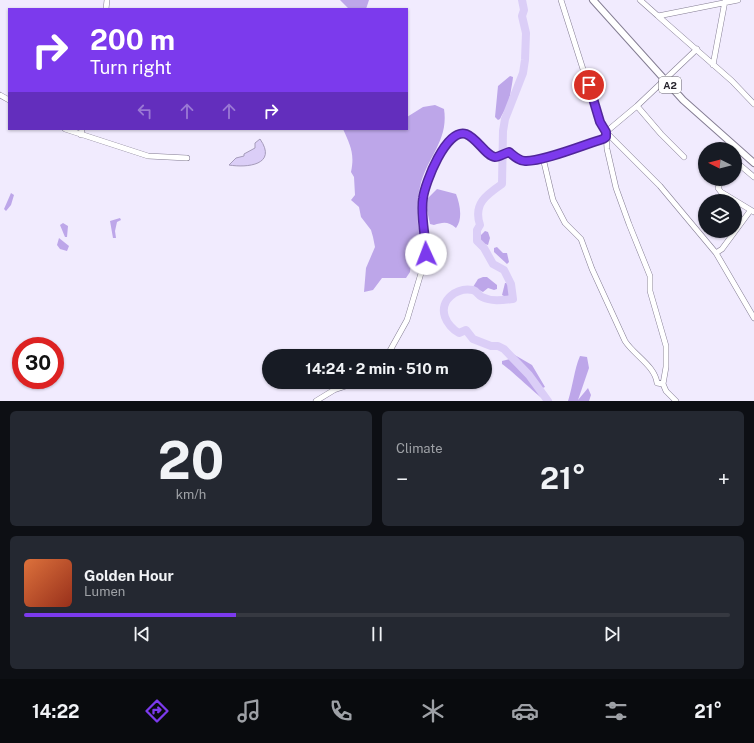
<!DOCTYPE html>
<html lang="en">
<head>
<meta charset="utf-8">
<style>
  body { margin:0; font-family:"Public Sans",sans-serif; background:#242831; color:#f1f3f6; height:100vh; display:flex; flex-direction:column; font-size:15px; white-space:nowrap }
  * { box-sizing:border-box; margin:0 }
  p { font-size:13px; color:#9ea1a6 }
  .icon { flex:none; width:22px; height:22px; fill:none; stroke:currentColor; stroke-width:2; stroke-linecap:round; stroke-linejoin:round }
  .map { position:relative; height:401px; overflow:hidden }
  .sheet { display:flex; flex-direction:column; gap:10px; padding:10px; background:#0d0f14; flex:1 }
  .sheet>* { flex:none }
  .banner { position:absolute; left:8px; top:8px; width:400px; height:122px; border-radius:0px; box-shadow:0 1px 3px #0004; background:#7c3aed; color:#fff; overflow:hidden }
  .needle { width:26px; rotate:276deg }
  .tools { position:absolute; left:698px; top:142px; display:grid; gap:8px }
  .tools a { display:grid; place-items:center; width:44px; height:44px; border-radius:50%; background:#171b24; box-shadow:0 1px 3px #0004; font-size:20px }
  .speed { position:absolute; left:12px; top:337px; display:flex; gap:8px; font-size:20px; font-weight:700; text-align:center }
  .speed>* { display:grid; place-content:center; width:52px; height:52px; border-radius:50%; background:#171b24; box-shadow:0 1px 3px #0004; line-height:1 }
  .speed .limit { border:6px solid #d22; background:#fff; color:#111 }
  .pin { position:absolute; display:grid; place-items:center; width:34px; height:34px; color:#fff; margin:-17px; border:2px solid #fff; border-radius:50%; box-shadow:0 1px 4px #0007 }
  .me { position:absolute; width:44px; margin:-22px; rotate:358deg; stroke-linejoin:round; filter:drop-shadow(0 0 3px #0008) }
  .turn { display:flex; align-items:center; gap:14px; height:84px; padding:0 16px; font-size:18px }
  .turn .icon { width:52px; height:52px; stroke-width:2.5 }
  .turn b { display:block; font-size:28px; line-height:34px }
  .lanes { display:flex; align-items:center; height:38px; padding:0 16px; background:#0003; justify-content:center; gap:20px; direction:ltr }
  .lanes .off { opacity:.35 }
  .big { font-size:30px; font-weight:700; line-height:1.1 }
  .sheet .widget { flex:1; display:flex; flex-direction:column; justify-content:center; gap:6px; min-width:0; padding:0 14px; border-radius:6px; background:#242831 }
  .sheet .dial { align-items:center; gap:0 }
  .dial b { font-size:52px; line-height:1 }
  .song { display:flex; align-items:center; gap:12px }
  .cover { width:48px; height:48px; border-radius:6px; background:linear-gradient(135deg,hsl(20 70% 55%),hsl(10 70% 35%)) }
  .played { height:4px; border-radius:2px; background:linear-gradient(90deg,#7c3aed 30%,#363941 30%) }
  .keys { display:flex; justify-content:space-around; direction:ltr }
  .heat { display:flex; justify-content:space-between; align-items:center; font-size:22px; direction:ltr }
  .sheet .tiles { flex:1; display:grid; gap:10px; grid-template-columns:1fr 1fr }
  .widget:last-child { grid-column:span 2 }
  .trip { position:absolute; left:262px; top:349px; width:230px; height:40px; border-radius:20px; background:#171b24; box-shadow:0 1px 3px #0004; font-weight:700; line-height:40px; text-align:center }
  .tabs { display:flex; height:64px; justify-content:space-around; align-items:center; background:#090b0e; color:#9ea1a6 }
  .tabs .icon { width:28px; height:28px }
  .tabs .current { color:#7c3aed }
  .tabs b { font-size:18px; color:#f1f3f6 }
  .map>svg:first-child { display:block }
  .forest { fill:#bda6e9 }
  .water { fill:#dbcef7; stroke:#a59bba }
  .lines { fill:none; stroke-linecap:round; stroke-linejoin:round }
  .river { stroke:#dbcef7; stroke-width:8 }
  .minor-casing { stroke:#847d93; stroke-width:6 }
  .major-casing { stroke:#847d93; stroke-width:8 }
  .minor { stroke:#fff; stroke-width:5 }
  .major { stroke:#fff; stroke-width:6 }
  .route-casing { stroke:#51269a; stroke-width:10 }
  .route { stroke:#7c3aed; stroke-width:7 }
  .labels { text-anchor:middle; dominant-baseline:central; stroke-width:3; stroke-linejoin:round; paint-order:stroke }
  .shield { fill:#fff; stroke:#67656b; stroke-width:1 }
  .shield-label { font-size:10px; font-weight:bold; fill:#26232c }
</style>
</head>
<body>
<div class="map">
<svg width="754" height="401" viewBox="0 0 754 401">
  <rect width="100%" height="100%" fill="#f1ebfe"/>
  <path class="forest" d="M 340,0 L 369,0 L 366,9 L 349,9 Z
    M 510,76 L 513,77 C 513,79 509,103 508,105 C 505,110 502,114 500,119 L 498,120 L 495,117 L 498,86 Z
    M 435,105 L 444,109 C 449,141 426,158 420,187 C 417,198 417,212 418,224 C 419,231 424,241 421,248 C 420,253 415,260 411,263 L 410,272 L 406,278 L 382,278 L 373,290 L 364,292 L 366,268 L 375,247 L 373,237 L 371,230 L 361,217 L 359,207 L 351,200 L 355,195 L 354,177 L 351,172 C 355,153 350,145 343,129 L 407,129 L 407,117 L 423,107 Z
    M 437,189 L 456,194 C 460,204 463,219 456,228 C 448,221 443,222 434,225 L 430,224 L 425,201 Z
    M 11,193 L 14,195 L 11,205 L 6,211 L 4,209 Z
    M 120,218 L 121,220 L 117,222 L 115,231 L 116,238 L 113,238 L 110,221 Z
    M 63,223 L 68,226 L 67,237 L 65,237 L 60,225 Z
    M 485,231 L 488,232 L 490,238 L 488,245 L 482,243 L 480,240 L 480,236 Z
    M 59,238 L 69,246 L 67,251 L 60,249 L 57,245 Z
    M 497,247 L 503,253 L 507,253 L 509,262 L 507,264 L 494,252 L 494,248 Z
    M 483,277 L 487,277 L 497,285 L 497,289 L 494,290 L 488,288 L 483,292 L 473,287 L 478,279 Z
    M 505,283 L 508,283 L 510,292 L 508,298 L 502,295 Z
    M 513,354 L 532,365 L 545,387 L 538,390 L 545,400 C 542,400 510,369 502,364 L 502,361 L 510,359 Z
    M 580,356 L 587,357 L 589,368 L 578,400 L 588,388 L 591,395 L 589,401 L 568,401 C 573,386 574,370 580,356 Z"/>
  <path class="water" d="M 260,139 C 278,165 247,168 229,165 L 236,158 L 244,156 L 244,154 L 255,148 L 255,143 Z"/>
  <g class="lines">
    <path class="river" d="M 522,0 L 524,10 L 522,16 L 526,33 L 525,60 L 523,73 L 505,119 L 503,131 L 502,184 C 486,195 473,204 480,225 L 477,230 L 477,241 L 484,248 L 493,264 L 504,270 L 511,284 L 513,299 C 504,300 492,302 482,297 C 479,296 477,291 473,290 C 457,287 439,300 445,317 C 447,323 453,330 459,333 L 466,330 L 473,339 L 491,346 L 498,346 L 504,349 L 529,375 L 548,401"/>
    <defs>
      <path id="minor" d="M 561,0 L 596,110 L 605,131 L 660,186 L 716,253 L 754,318
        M 640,0 L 658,16 L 738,0
        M 106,9 L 107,0
        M 658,16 L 732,81 L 754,104
        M 713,65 L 725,1
        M 0,95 L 9,100
        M 637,106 L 661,134 L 684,157
        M 65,129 L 148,156 L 187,158
        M 81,135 L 82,129
        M 543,158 L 553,200 L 565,223 L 581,239 L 592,269 L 625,341 C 634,355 655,366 657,383 L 663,384
        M 735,163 L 741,166 L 754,177
        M 722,179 L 718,188 L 721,192 L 754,212
        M 716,253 L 722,249 L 750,211
        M 387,356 L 407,320 L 422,270 L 426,254 L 423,199 L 426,186 L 442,150 L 446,144 L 459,134 L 464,134 L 477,141 L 489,155 L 495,157 L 509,152 C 514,156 519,161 525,161 C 537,162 596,143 606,137
        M 316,401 L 334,390 L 358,382
        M 676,401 L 666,391 L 663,384 L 666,367 L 666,346 L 650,291 L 650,276 L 629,224 L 616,188 L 607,149 L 606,132 L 637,106 L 697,49"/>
      <path id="major" d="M 593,0 L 683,100 L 754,163"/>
    </defs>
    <use href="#minor" class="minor-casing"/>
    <use href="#major" class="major-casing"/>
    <use href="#minor" class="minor"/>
    <use href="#major" class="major"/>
  </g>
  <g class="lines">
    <defs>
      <path id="route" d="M 426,254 C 426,236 420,216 423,198 C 425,183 446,128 466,134 C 477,138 486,156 495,157 C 499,157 505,153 509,152 C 514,156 519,161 525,161 C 542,162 586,144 603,139 L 606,137 L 606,132 L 600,122 L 589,85"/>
    </defs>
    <use href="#route" class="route-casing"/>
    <use href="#route" class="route"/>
  </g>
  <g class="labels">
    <rect class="shield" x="659" y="77" width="22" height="16" rx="3"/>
    <g class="shield-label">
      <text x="670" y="85">A2</text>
    </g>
  </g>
</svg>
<div class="tools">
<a><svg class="needle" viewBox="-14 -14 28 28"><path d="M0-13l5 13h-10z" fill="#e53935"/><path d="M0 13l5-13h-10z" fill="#9ea1a6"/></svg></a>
<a><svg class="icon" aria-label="layers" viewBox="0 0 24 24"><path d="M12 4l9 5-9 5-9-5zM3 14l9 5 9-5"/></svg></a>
</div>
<div class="speed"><div class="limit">30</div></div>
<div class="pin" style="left:589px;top:85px;background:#d93025"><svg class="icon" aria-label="arrive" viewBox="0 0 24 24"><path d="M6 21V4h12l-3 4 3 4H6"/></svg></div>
<svg class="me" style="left:426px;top:254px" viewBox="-20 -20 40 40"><circle r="19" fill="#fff"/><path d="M0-13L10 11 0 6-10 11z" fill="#7c3aed"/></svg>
<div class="trip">14:24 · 2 min · 510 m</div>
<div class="banner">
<div class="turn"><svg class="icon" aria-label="right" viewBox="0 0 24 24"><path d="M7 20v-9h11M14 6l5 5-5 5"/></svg><div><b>200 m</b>Turn right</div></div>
<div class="lanes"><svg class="icon off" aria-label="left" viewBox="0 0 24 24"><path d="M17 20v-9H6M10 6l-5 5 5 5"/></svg><svg class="icon off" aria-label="ahead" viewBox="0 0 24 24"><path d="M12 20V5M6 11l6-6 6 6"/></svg><svg class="icon off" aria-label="ahead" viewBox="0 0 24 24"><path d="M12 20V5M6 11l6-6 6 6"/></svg><svg class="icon" aria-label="right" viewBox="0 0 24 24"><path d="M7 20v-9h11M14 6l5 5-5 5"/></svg></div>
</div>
</div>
<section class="sheet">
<div class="tiles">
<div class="widget dial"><b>20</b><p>km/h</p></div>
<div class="widget"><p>Climate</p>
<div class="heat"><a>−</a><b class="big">21°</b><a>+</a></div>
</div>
<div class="widget">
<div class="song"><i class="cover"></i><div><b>Golden Hour</b><p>Lumen</p></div></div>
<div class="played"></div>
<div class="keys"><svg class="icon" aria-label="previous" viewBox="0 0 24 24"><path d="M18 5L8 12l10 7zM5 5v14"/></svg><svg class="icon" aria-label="pause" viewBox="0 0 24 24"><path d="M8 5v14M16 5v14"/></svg><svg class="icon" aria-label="next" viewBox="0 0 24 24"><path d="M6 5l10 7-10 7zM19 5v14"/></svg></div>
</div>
</div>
</section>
<nav class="tabs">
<b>14:22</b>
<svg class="icon current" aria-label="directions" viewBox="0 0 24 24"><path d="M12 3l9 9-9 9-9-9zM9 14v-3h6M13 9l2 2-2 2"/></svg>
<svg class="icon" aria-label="music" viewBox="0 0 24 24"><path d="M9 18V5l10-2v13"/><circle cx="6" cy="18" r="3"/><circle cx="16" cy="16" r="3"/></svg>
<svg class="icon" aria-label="phone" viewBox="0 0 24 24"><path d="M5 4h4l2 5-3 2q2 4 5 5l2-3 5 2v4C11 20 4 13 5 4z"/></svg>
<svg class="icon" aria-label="climate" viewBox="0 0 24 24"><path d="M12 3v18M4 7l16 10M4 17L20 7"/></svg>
<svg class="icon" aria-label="car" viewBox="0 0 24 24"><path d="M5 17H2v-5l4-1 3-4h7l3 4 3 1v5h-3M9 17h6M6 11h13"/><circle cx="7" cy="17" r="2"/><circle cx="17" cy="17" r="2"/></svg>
<svg class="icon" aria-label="filters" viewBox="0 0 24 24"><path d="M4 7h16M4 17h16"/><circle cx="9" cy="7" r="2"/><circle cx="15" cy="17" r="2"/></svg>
<b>21°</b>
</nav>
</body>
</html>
